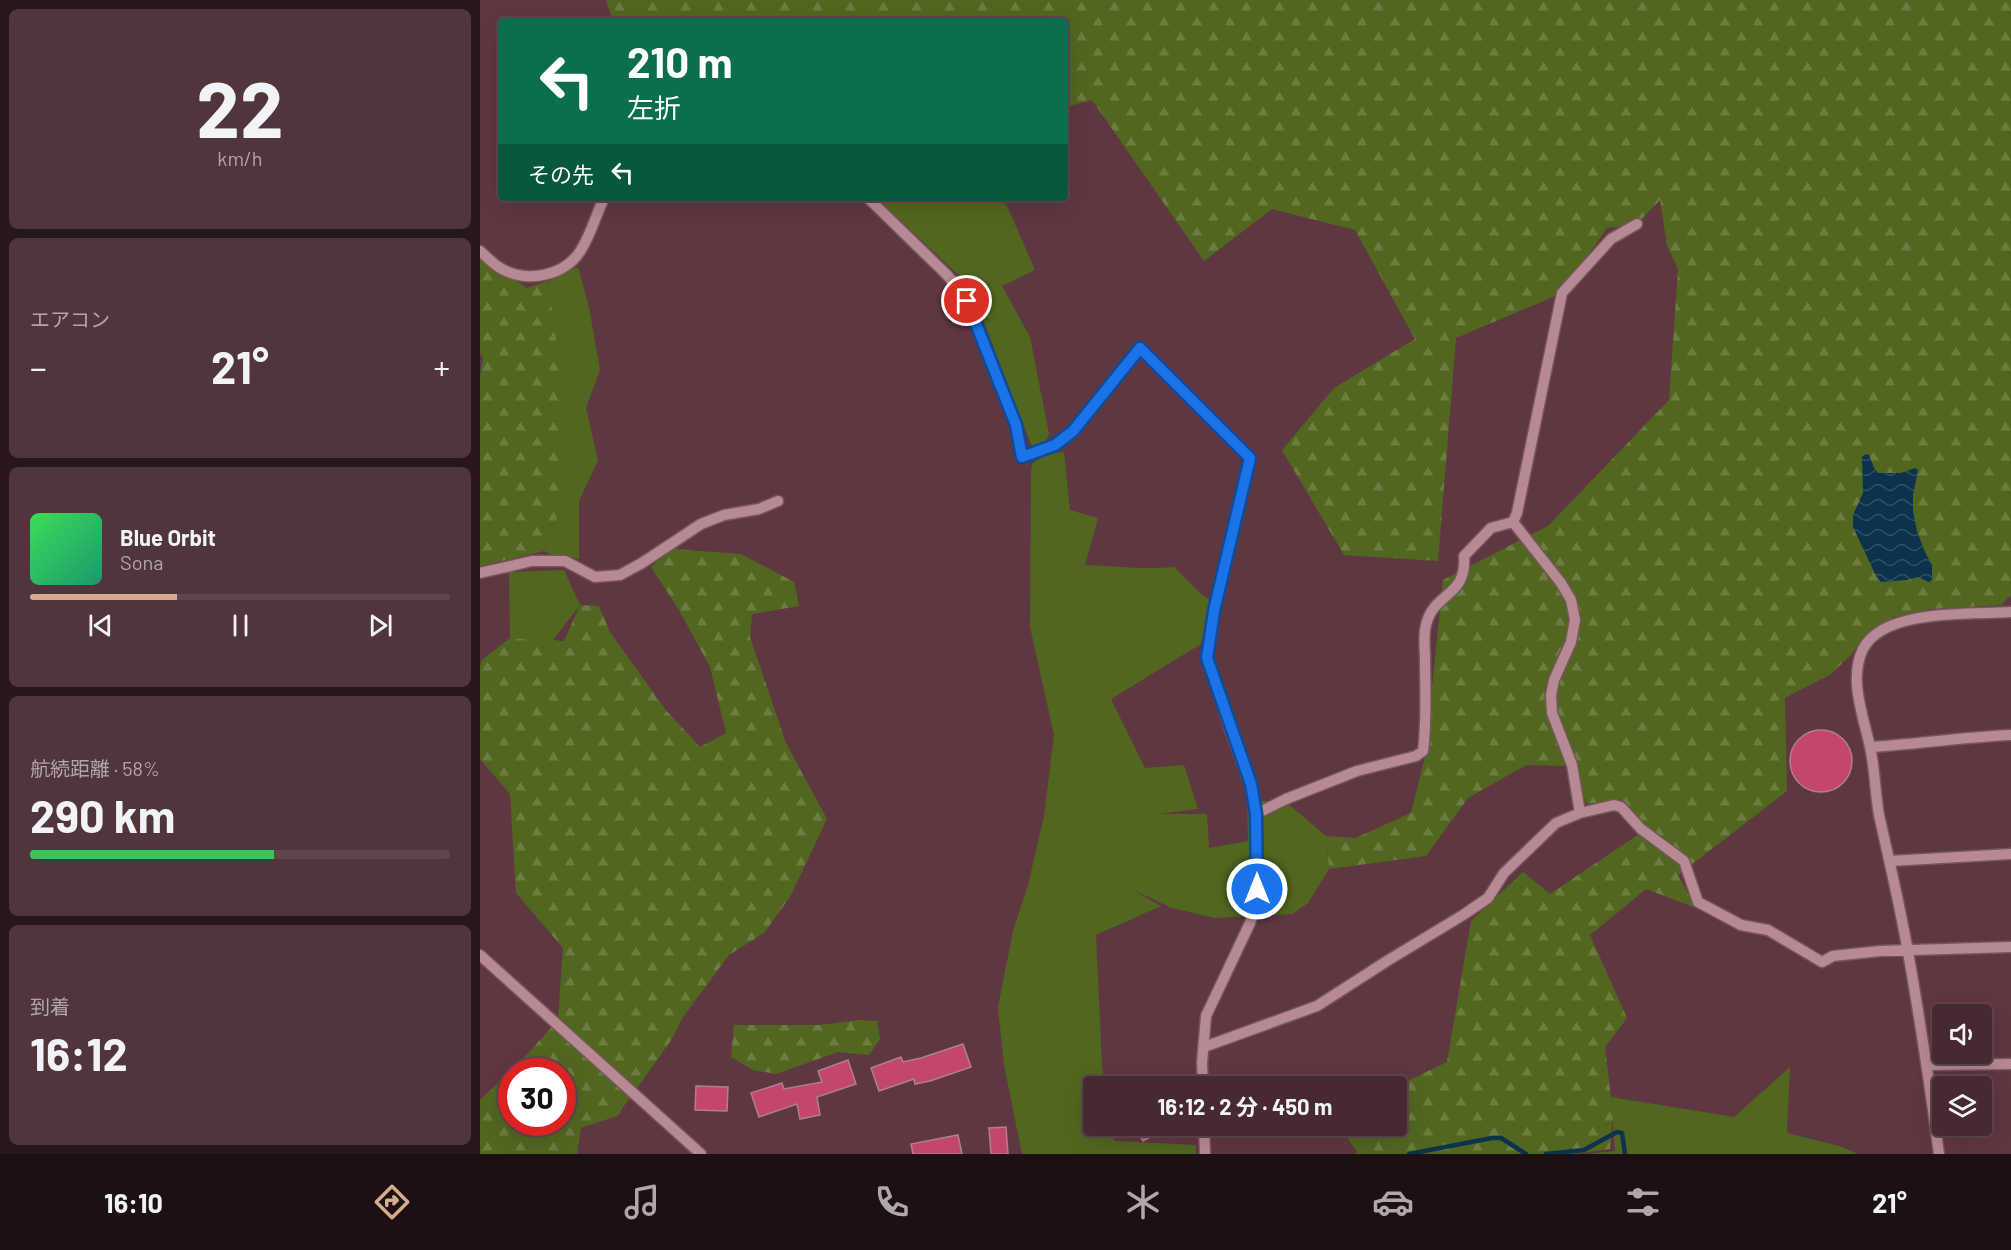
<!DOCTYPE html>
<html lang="ja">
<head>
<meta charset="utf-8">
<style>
  body { margin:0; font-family:Barlow,"Noto Sans JP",sans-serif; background:#51353d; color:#f1f3f6; height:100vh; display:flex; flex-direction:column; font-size:22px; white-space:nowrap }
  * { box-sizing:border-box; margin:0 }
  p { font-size:20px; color:#b0a6ab }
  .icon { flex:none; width:33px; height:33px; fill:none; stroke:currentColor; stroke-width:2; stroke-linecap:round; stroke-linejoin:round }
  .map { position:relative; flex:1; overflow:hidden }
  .side { display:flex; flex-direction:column; gap:9px; padding:9px; background:#27171b; width:480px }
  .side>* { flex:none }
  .banner { position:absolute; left:18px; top:18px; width:570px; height:183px; border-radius:6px; box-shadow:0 6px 24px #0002,0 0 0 2px #5f454d; background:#0b6e4f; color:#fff; overflow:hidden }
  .controls { position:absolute; left:1452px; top:1004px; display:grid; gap:12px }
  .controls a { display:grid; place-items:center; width:60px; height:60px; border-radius:6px; background:#472931; box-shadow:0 6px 24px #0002,0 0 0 2px #5f454d; font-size:30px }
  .speed { position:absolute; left:18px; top:1058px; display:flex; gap:12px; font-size:30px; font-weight:700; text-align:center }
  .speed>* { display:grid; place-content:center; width:78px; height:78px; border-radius:50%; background:#472931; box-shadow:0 6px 24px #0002,0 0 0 2px #5f454d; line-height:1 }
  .speed .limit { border:9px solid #d22; background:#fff; color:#111 }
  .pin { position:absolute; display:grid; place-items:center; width:51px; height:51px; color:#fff; margin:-26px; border:3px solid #fff; border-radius:50%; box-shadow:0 2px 6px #0007 }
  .me { position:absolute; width:66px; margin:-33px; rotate:0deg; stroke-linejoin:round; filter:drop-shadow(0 0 4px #0008) }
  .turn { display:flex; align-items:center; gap:21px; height:126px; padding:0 30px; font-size:27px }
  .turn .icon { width:78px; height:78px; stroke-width:2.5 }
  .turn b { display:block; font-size:42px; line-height:51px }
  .then { display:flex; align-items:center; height:57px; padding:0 30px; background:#0003; gap:12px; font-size:22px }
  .big { font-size:45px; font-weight:700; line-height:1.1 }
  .side .tile { flex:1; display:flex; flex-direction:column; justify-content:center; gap:9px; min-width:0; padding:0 21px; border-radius:9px; background:#51353d }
  .side .dial { align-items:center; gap:0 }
  .dial b { font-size:78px; line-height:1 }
  .song { display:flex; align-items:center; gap:18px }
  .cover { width:72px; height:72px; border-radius:9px; background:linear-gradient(135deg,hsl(130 70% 55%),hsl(160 70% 35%)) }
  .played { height:6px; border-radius:3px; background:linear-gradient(90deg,#d6ab8b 35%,#5f454d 35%) }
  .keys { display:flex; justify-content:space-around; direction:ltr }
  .heat { display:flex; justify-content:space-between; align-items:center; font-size:33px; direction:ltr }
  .charge { height:9px; border-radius:4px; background:linear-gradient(90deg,#34c759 58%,#5f454d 0) }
  .trip { position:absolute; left:603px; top:1076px; width:324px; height:60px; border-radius:6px; background:#472931; box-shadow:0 6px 24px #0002,0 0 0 2px #5f454d; font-weight:700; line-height:60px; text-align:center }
  .tab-bar { display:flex; height:96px; justify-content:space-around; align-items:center; background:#1c1014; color:#b0a6ab }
  .tab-bar .icon { width:42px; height:42px }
  .tab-bar .on { color:#d6ab8b }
  .tab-bar b { font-size:27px; color:#f1f3f6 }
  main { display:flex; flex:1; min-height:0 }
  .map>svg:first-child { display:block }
  .grass { fill:#516720 }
  .forest { fill:url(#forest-firs); fill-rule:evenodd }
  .water { fill:url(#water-waves) }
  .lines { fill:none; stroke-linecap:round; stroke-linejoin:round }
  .stream { stroke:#0c324d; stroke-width:4.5 }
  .building { fill:#c3466d; stroke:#ae818a; stroke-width:1.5 }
  .minor-casing { stroke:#77555d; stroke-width:13 }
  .minor { stroke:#b78993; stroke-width:10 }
  .route-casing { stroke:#114b97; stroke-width:15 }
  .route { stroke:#1a73e8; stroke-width:10 }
</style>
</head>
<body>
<main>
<section class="side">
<div class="tile dial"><b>22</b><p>km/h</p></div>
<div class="tile"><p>エアコン</p>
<div class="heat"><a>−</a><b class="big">21°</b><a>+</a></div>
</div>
<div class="tile">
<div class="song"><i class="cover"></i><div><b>Blue Orbit</b><p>Sona</p></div></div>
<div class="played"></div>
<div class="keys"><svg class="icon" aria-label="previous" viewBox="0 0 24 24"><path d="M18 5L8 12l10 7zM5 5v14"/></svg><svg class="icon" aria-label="pause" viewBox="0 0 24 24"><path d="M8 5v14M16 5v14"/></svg><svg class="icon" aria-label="next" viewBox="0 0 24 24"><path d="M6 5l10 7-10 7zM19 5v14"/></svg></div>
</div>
<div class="tile"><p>航続距離 · 58%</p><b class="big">290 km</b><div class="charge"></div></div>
<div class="tile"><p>到着</p><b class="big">16:12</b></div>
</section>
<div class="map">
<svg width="1531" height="1154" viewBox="0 0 1531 1154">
  <defs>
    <pattern id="forest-firs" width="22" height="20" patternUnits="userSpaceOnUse" patternTransform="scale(1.5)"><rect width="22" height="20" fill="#516720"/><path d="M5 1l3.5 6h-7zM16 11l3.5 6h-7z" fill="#6b7d40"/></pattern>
    <pattern id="water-waves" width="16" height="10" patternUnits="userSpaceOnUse" patternTransform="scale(1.5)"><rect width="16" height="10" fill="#0c324d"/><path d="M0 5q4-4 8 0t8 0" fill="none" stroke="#305067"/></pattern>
  </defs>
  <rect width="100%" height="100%" fill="#5f3741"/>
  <path class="grass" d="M 397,198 L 521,198 L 528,208 L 555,270 L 522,286 L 550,337 L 569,434 L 565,443 L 552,447 L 490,286 Z
    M 98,267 L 109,307 L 120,370 L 106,408 L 118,460 L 99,501 L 99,559 C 87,555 75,558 64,551 L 82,505 L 83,435 L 78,356 L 68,281 Z
    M 584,452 L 590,510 L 618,518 L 605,565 C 635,566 664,570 694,567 L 719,592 L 731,601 L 721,644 L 631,699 L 665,768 L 704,765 L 718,809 L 679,814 L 727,814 L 729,848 L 768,841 L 767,800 L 806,802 L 846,836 L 849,869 L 828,903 L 812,914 L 735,918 L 692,908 L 649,888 L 681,906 L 616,935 L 622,1066 L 625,1086 L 614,1086 L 614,1125 L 631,1125 L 634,1141 L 716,1145 L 716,1154 L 542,1154 L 524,1065 L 518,1007 L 533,931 L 548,885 L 564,816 L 574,735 L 550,627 L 551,472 L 552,464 L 566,454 Z
    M 84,570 L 100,605 L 72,641 L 30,638 L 29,572 Z
    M 1310,1067 L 1307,1133 L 1359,1146 L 1378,1154 L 1106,1154 L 1135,1151 L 1131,1097 L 1254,1117 Z"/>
  <path class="forest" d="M 126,0 L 1531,0 L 1531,595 L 1521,605 L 1451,609 L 1413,617 L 1387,633 L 1371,655 L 1351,674 L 1305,698 L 1307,791 L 1198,875 L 1216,908 L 1166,889 L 1110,935 L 1147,1018 L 1125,1047 L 1133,1115 L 1130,1149 L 1094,1154 L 875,1154 L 877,1152 L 859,1125 L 916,1125 L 917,1086 L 967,1062 L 991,921 L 1043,872 L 1070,894 L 1168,828 L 1141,799 L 1107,804 L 1090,766 L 1046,765 L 988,798 L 946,856 L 849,869 L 846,836 L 875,838 L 931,813 L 945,757 L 963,580 L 1068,526 L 1189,400 L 1198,269 L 1187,246 L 1180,200 L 1157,224 L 1127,228 L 1082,293 L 976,338 L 958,561 L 864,555 L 802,450 L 854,388 L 935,339 L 875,230 L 792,209 L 724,261 L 612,100 L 585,107 L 585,21 L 133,21 Z
    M 0,257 L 47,288 L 68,281 L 79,360 L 83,435 L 82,505 L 64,551 L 0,566 L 0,376 L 3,358 L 0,353 Z
    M 192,549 L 261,554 L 314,582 L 319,606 L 272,614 L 270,637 L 306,743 L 347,819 L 310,897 L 284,933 L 249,955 L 203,1017 L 192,1039 L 137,1116 L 101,1128 L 97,1154 L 0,1154 L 0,1100 L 39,1063 L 78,1020 L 83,948 L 36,893 L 30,794 L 0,759 L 0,666 L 2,660 L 30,638 L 84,641 L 100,605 L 119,606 L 130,632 L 185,709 L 220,747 L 246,733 L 230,667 L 199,610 L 171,567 ZM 32,1071 L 82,1071 L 82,1122 L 32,1122 Z
    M 380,1020 L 397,1021 L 400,1039 L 389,1055 L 358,1052 L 296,1074 L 273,1070 L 251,1057 L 254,1025 L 339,1025 Z"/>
  <path class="water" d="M 1386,454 L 1389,455 L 1394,468 L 1398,473 L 1421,473 L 1435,468 L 1438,470 L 1433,495 L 1433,511 L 1437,531 L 1445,552 L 1452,565 L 1452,580 L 1449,582 L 1438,577 L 1427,580 L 1401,582 L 1396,576 L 1373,527 L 1373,515 L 1383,493 L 1382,457 Z"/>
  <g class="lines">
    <path class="stream" d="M 929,1154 L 1012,1138 L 1021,1138 L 1046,1154
      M 1066,1154 L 1104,1150 L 1137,1132 L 1142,1133 L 1145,1154"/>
  </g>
  <path class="building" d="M1310 761a31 31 0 1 1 62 0a31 31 0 1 1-62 0Z
    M 483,1044 L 491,1067 L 450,1081 L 435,1084 L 434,1079 L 399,1091 L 391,1068 L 421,1057 L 423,1062 L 441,1058 Z
    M 368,1060 L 376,1084 L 337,1097 L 340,1115 L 320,1119 L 317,1104 L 279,1117 L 271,1093 L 302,1083 L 304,1089 L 342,1082 L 338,1071 Z
    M 216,1086 L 248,1087 L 247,1111 L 215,1110 Z
    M 654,1125 L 693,1125 L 663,1141 Z
    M 526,1127 L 528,1154 L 511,1154 L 509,1128 Z
    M 478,1135 L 482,1154 L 433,1154 L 431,1144 Z"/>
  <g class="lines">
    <defs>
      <path id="minor" d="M 388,198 L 464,272 L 480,289 L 487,301 L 536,425 L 542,457 L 575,445 L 593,431 L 660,349 L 770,458 L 734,611 L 727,658 L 751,732 L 770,784 L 776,814 L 776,903 L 770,923 L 726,1016 L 722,1063 L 723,1086
        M 0,251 C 7,257 14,265 22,269 C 48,283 85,276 101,250 C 111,234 116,215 124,198
        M 1033,522 L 1037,513 L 1082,293 L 1131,239 L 1157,224
        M 1033,522 L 1081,583 L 1091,600 L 1095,620 L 1091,642 L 1074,680 L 1071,695 L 1072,713 L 1092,765 L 1100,813
        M 0,573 L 52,561 L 85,561 L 115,577 L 140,575 L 162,563 L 221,524 L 244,515 L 279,509 L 298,501
        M 1390,747 C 1437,744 1484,737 1531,735
        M 776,814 L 806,799 L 877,771 L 936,756 L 943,751 C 947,721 945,688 945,658 C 945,647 943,635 946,625 C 954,591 987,598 984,556 L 1011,528 L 1033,522
        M 1410,861 L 1531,854
        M 0,955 L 221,1154
        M 724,1047 L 837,1006 L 907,961 L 983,915 L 1008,898 L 1024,873 L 1076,823 L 1100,813 L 1134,805 L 1141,807 L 1161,829 L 1204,861 L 1218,902 L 1261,925 L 1288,930 L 1342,962 L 1353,956 L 1400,951 L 1531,947
        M 1447,1065 L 1531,1064
        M 724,1125 L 725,1154
        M 1459,1154 C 1450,1087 1440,1019 1428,952 C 1420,906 1409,860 1399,815 C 1395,792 1395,769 1390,747 C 1384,718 1368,679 1383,649 C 1404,608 1491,615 1531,612"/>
    </defs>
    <use href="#minor" class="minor-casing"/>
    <use href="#minor" class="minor"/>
  </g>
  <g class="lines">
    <defs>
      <path id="route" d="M 487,301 L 536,425 L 542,457 L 575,445 L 593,431 L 660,348 L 770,458 L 734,611 L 727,658 L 771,784 L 776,814 L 777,889"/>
    </defs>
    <use href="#route" class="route-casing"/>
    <use href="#route" class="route"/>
  </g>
</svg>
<div class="controls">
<a><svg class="icon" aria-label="sound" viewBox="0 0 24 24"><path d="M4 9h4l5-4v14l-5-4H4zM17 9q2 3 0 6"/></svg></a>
<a><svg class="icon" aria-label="layers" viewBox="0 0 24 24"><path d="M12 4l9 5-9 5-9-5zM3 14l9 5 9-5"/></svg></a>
</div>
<div class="speed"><div class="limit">30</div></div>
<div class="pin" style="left:487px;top:301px;background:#d93025"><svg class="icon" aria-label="arrive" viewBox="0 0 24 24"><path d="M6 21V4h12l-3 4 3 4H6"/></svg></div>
<svg class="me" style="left:777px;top:889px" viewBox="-20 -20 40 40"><circle r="17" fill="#1a73e8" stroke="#fff" stroke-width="3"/><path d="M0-11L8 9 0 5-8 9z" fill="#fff"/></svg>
<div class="trip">16:12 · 2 分 · 450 m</div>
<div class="banner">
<div class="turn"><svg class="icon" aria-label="left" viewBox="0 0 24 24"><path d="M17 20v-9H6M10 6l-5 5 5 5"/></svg><div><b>210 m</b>左折</div></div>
<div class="then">その先<svg class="icon" aria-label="left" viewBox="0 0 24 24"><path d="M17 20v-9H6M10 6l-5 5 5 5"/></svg></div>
</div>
</div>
</main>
<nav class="tab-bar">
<b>16:10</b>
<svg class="icon on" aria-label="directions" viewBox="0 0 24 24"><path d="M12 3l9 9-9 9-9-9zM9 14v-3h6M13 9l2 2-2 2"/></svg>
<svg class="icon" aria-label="music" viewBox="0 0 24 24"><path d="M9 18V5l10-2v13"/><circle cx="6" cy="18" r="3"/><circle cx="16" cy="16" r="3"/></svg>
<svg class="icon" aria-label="phone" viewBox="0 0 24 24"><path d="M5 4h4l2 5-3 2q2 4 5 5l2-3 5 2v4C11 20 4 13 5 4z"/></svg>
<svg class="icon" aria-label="climate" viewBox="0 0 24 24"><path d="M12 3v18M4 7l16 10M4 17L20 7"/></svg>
<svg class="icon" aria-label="car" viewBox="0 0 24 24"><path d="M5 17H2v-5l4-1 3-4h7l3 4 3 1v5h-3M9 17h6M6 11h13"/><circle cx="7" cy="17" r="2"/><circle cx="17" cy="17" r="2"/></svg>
<svg class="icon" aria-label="filters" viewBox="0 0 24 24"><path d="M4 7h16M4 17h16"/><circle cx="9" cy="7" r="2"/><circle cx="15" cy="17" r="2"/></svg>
<b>21°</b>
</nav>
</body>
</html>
